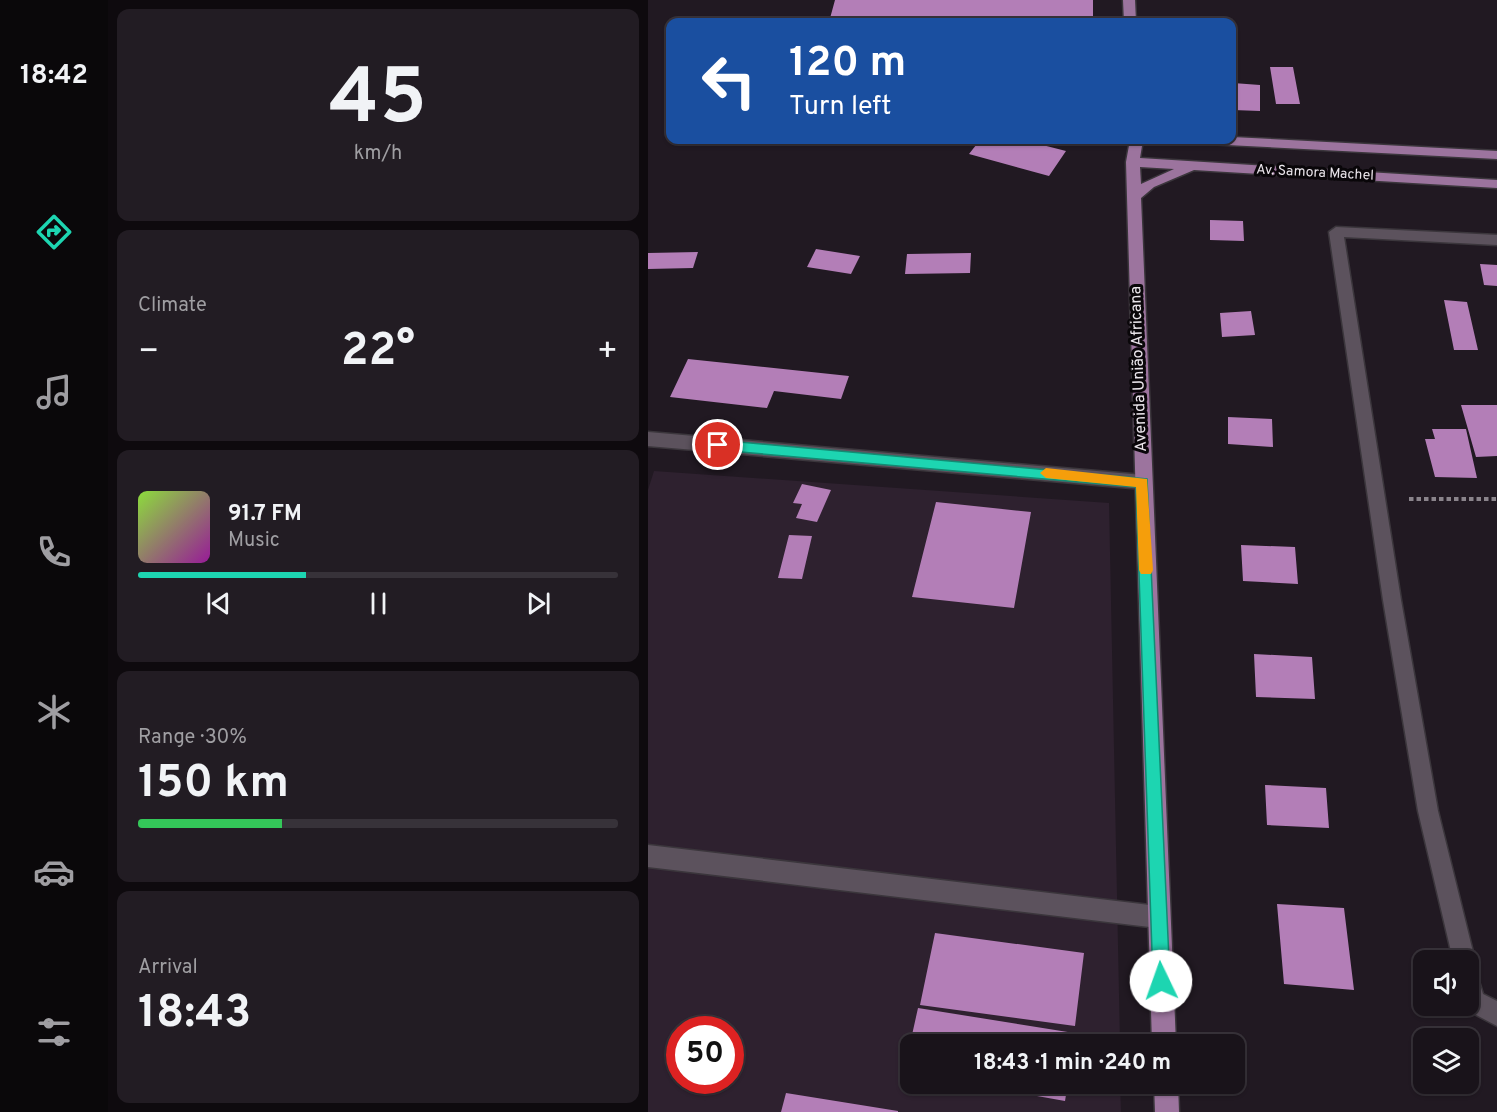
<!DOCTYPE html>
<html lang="en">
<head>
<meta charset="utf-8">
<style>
  body { margin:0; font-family:Overpass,sans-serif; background:#221c23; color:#f1f3f6; height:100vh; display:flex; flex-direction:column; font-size:22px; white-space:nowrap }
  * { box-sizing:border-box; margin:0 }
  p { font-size:20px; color:#9f9ea2 }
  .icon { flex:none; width:33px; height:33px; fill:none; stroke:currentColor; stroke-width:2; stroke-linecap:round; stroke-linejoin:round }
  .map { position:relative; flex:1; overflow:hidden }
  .sheet { display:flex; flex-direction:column; gap:9px; padding:9px; background:#0e0a0e; width:540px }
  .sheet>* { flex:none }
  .top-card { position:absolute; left:18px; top:18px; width:570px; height:126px; border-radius:12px; box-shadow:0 2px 4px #0004,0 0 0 2px #373239; background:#1a4fa0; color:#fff; overflow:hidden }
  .tools { position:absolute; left:765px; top:950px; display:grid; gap:12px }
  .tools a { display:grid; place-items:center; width:66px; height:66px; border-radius:12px; background:#19131a; box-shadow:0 2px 4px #0004,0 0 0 2px #373239; font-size:30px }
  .speed { position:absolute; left:18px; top:1016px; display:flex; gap:12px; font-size:30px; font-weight:700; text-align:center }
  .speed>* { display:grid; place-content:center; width:78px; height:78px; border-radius:50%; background:#19131a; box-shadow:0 2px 4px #0004,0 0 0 2px #373239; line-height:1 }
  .speed .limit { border:9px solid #d22; background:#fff; color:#111 }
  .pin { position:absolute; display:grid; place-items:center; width:51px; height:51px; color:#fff; margin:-26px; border:3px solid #fff; border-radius:50%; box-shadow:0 2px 6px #0007 }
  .me { position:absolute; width:66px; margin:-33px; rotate:357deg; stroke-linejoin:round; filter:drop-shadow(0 0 4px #0008) }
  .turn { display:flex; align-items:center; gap:21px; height:126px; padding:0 24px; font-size:27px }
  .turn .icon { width:78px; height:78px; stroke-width:2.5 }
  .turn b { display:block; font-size:42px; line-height:51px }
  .big { font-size:45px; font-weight:700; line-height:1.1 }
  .sheet .card { flex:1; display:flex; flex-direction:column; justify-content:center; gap:9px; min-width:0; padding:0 21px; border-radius:12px; background:#221c23 }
  .sheet .dial { align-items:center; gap:0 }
  .dial b { font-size:78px; line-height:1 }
  .song { display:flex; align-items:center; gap:18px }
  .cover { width:72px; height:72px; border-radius:9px; background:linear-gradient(135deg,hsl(90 70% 55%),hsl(300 70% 35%)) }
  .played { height:6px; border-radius:3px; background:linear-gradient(90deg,#1dd5b1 35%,#373239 35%) }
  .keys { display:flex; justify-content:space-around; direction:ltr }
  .heat { display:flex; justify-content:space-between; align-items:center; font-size:33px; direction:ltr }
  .charge { height:9px; border-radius:4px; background:linear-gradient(90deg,#34c759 30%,#373239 0) }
  .trip { position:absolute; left:252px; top:1034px; width:345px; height:60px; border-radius:12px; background:#19131a; box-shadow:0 2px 4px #0004,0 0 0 2px #373239; font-weight:700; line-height:60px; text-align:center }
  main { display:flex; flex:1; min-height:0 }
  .dock { display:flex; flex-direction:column; width:108px; justify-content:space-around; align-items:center; background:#0a080a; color:#9f9ea2 }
  .dock .icon { width:42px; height:42px }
  .dock .active { color:#1dd5b1 }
  .dock b { font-size:27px; color:#f1f3f6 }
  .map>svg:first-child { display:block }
  .built { fill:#2e212f; fill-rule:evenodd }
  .building { fill:#b37eb7 }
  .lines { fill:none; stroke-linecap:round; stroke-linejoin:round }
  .minor-casing { stroke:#3b363c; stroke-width:3 }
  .major-casing { stroke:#3b363c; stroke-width:3 }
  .path { stroke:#8a848b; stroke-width:4; stroke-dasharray:4.5 3; stroke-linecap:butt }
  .minor { fill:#5c525d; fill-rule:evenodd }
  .major { fill:#9c749e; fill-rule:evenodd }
  .route { fill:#1dd5b1; stroke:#138a73; stroke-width:1.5 }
  .slow { fill:#f59e0b }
  .labels { text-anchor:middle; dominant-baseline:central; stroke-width:6; stroke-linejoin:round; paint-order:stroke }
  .far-street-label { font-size:14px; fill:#eae5eb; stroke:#090609 }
  .street-label { font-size:16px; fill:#eae5eb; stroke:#090609 }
</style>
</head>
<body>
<main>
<nav class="dock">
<b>18:42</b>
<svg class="icon active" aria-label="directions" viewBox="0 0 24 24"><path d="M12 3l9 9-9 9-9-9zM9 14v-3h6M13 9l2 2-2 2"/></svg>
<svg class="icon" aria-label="music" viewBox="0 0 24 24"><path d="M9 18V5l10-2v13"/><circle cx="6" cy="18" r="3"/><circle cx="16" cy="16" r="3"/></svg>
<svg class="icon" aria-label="phone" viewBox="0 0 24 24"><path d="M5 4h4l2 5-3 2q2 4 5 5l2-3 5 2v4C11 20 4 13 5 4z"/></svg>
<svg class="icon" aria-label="climate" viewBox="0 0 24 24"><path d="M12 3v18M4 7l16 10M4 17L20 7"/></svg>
<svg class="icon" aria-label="car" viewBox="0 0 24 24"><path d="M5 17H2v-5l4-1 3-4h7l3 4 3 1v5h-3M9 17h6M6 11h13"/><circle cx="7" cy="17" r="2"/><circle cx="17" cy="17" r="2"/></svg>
<svg class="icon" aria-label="filters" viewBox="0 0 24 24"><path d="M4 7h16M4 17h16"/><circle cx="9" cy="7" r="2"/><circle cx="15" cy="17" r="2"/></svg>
</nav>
<section class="sheet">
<div class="card dial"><b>45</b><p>km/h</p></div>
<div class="card"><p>Climate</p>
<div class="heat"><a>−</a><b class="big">22°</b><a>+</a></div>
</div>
<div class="card">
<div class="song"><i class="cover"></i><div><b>91.7 FM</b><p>Music</p></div></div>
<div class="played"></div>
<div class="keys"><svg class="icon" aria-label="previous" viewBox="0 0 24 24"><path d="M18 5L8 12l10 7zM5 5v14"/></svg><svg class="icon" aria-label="pause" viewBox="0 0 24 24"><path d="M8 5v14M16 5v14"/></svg><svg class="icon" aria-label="next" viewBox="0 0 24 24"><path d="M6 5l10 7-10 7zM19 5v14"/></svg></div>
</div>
<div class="card"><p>Range · 30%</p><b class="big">150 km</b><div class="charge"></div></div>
<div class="card"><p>Arrival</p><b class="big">18:43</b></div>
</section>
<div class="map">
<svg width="849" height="1112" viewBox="0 0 849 1112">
  <rect width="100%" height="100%" fill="#211922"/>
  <path class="built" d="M 6,471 L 461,503 L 472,1044 L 262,1044 L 262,1083 L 472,1083 L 473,1112 L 0,1112 L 0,490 ZM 32,1029 L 82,1029 L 82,1080 L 32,1080 Z"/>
  <path class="building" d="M 187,0 L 445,0 L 445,22 L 181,22 Z
    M 622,67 L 645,67 L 652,104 L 628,104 Z
    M 585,83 L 612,85 L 612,111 L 585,110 Z
    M 332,140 L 375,140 L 418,151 L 401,176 L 321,154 Z
    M 562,220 L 595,221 L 596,241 L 562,240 Z
    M 168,249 L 212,256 L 203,274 L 159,267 Z
    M 50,252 L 45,268 L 0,269 L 0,253 Z
    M 323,253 L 322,273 L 257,274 L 259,254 Z
    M 832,264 L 849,265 L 849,286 L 836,285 Z
    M 796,300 L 819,302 L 830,350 L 806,350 Z
    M 603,311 L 607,335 L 574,337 L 572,313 Z
    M 40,359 L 201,376 L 193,399 L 126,391 L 119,408 L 22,397 Z
    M 813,405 L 849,405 L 849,456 L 828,457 Z
    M 580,417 L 624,419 L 625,447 L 580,444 Z
    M 784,429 L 818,429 L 829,478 L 787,477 L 777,439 L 787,439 Z
    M 154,484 L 183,490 L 169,522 L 148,518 L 154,504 L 145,503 Z
    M 288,502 L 383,512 L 366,608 L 264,597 Z
    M 141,535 L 164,536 L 154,579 L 130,578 Z
    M 593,545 L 647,547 L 650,584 L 595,581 Z
    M 606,654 L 664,657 L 667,699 L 608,697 Z
    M 617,785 L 678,788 L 681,828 L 619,825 Z
    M 629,904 L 696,908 L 706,990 L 636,984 Z
    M 287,933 L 436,953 L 427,1026 L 272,1005 Z
    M 270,1008 L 426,1033 L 425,1044 L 262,1044 Z
    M 261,1048 L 262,1048 L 262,1075 L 256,1074 Z
    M 316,1083 L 420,1083 L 417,1101 Z
    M 138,1093 L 250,1111 L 250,1112 L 133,1112 Z"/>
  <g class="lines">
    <defs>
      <path id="minor" d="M 688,227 L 849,235 L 849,245 L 696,237 L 753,600 L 790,811 L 827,960 L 821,969 L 828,972 L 835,994 L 849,1001 L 849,1026 L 817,1009 L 815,1005 L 820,1005 L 820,960 L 805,960 L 770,811 L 735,600 L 681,232 Z
        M 0,432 L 495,475 L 501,477 L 504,482 L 501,487 L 495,489 L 0,446 Z
        M 0,845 L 510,906 L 518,909 L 521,917 L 518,925 L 510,928 L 0,867 Z"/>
      <path id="major" d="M 475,0 L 487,0 L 488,22 L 476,22 Z
        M 584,137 L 849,151 L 849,159 L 559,144 L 552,140 L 584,140 Z
        M 482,140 L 495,140 L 492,158 L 849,180 L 849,188 L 546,170 L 506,187 L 493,198 L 528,1044 L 504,1044 L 479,197 L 478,162 ZM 492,167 L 526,169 L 493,184 Z
        M 506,1083 L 530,1083 L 531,1112 L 507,1112 Z"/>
    </defs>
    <use href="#minor" class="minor-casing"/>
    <use href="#major" class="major-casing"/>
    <path class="path" d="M 761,499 L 849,499"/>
    <use href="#minor" class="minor"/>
    <use href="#major" class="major"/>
  </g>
  <path class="route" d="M 70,440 L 499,479 L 522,981 L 519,987 L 513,989 L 507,987 L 505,981 L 488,487 L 70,450 L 64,445 Z"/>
  <path class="slow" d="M 398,468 L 499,479 L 505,570 L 503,574 L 493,574 L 491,570 L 488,487 L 398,478 L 392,473 Z"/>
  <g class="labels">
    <g class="far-street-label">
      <text transform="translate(667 173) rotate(3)">Av. Samora Machel</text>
    </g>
    <g class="street-label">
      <text transform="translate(491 369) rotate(-92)">Avenida União Africana</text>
    </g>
  </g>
</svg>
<div class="tools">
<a><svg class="icon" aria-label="sound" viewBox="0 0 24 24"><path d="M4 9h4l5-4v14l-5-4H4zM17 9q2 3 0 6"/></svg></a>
<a><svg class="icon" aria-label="layers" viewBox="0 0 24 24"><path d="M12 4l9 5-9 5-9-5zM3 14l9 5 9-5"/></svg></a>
</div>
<div class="speed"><div class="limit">50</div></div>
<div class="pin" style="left:70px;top:445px;background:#d93025"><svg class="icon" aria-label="arrive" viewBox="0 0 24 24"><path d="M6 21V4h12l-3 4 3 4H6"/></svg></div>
<svg class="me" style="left:513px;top:981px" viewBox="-20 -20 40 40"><circle r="19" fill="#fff"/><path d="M0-13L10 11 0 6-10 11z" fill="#1dd5b1"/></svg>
<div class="trip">18:43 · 1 min · 240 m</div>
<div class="top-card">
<div class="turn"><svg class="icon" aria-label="left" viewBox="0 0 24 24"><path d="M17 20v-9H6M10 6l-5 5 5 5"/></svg><div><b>120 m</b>Turn left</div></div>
</div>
</div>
</main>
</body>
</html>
